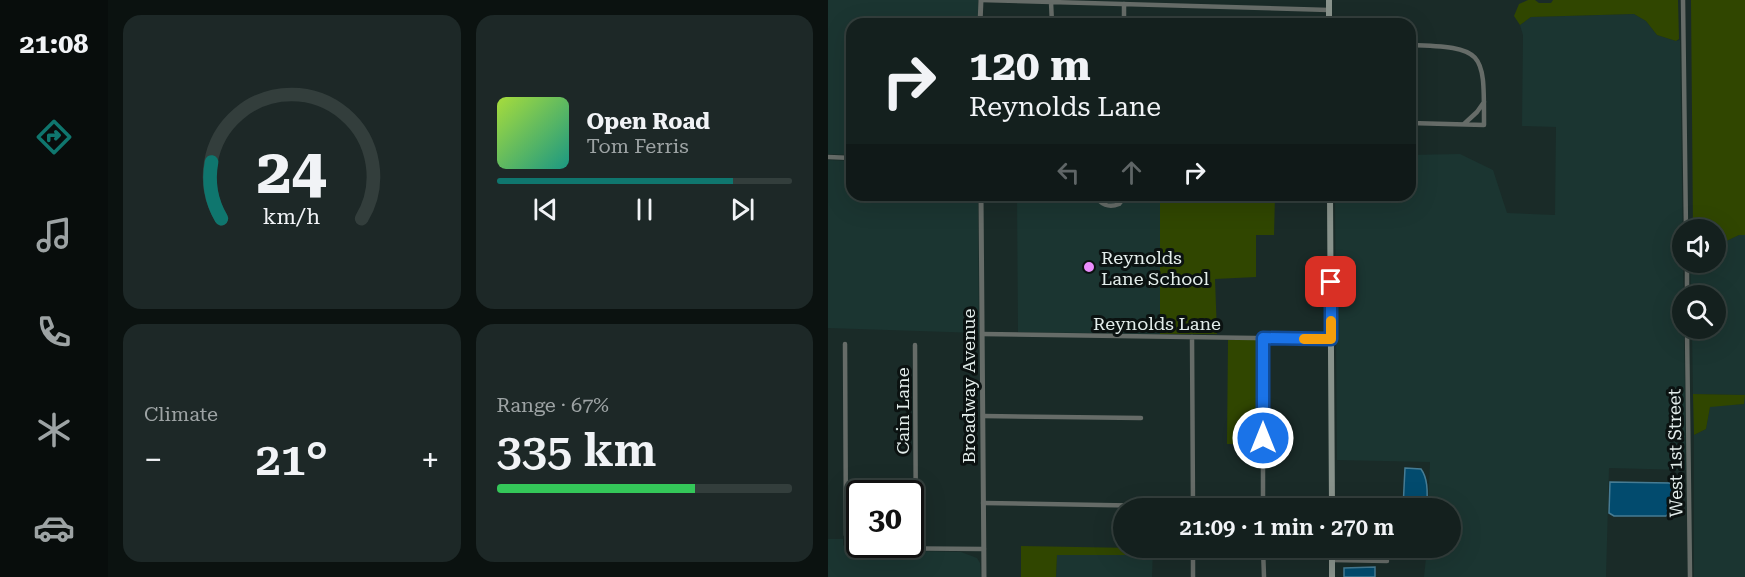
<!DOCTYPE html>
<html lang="en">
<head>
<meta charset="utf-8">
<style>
  body { margin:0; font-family:"Roboto Serif",serif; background:#1d2827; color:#f1f3f6; height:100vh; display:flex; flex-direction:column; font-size:22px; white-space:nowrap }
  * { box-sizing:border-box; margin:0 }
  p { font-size:20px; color:#9da3a4 }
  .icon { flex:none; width:33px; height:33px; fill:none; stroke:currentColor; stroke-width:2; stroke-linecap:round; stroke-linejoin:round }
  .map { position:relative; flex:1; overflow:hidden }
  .side { display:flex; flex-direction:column; gap:15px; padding:15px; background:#0b1210; width:720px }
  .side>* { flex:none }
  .top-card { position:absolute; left:18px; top:18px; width:570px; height:183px; border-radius:18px; box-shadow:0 6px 24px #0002,0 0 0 2px #333e3c; background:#14201e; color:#f1f3f6; overflow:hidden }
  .fabs { position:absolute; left:844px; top:219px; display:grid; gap:12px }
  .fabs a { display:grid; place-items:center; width:54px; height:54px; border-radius:50%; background:#14201e; box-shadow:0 6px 24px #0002,0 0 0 2px #333e3c; font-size:30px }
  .speed { position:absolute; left:18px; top:480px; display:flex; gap:12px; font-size:30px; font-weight:700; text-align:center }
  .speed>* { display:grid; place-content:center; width:78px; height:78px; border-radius:50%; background:#14201e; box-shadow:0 6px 24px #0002,0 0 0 2px #333e3c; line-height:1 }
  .speed .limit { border:3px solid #111; border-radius:9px; background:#fff; color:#111 }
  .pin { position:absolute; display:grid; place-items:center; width:51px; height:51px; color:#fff; margin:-26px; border-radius:12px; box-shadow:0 3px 9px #0006 }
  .me { position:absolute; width:66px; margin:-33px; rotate:0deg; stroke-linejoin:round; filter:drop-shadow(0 0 4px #0008) }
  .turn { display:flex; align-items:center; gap:21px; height:126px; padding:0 24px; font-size:27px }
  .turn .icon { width:78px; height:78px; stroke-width:2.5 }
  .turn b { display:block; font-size:42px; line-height:51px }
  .lanes { display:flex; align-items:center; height:57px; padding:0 24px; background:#0003; justify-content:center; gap:30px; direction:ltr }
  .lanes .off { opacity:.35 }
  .big { font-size:45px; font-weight:600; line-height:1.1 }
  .side .widget { flex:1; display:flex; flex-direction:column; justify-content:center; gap:9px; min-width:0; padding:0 21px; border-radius:18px; background:#1d2827 }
  .side .dial { align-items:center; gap:0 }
  .dial svg { height:156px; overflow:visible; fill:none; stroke:#333e3c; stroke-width:7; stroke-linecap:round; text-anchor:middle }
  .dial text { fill:#f1f3f6; stroke:none }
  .song { display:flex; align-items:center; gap:18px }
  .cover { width:72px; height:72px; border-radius:9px; background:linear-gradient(135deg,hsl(80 70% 55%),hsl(170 70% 35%)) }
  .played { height:6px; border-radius:3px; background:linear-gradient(90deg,#0f766e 80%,#333e3c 80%) }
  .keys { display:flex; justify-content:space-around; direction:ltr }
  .heat { display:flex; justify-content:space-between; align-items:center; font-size:33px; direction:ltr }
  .charge { height:9px; border-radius:4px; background:linear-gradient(90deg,#34c759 67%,#333e3c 0) }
  .side .tiles { flex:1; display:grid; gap:15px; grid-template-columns:repeat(2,1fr) }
  .trip { position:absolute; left:285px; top:498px; width:348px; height:60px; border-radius:30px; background:#14201e; box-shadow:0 6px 24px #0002,0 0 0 2px #333e3c; font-weight:600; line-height:60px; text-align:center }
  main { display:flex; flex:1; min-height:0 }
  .tabs { display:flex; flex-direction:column; width:108px; justify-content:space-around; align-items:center; background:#080d0c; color:#9da3a4 }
  .tabs .icon { width:42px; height:42px }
  .tabs .selected { color:#0f766e }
  .tabs b { font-size:27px; color:#f1f3f6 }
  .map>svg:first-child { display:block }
  .built { fill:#1b3531 }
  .green { fill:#304600 }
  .water { fill:#024b6e; stroke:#467c94; stroke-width:1.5 }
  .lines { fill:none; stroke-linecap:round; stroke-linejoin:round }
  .minor { stroke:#666c68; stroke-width:4.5 }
  .tertiary { stroke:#666c68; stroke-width:5 }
  .secondary { stroke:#89938c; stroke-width:6 }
  .route-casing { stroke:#114b97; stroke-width:15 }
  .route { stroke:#1a73e8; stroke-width:10 }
  .slow { stroke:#f59e0b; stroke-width:10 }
  .poi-dot { fill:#eb8dfc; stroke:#0b1211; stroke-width:2 }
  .labels { text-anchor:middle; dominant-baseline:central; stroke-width:6; stroke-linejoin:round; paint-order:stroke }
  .poi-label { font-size:18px; fill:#e3edeb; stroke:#0b1211; text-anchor:start }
  .street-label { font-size:18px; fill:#e3edeb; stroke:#0b1211 }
</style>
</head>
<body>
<main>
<nav class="tabs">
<b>21:08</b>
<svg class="icon selected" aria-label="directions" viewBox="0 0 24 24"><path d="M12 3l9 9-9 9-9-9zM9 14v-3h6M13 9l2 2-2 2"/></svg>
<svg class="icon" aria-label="music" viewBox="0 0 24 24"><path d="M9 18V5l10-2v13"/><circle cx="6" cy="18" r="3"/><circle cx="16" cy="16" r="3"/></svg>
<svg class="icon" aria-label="phone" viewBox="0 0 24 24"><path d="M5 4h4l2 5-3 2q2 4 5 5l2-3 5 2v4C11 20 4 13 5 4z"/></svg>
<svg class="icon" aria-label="climate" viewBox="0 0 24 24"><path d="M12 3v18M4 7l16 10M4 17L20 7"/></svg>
<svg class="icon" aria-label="car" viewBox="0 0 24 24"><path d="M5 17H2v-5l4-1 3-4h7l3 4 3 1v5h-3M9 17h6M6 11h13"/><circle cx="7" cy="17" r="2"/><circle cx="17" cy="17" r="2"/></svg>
</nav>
<section class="side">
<div class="tiles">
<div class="widget dial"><svg viewBox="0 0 100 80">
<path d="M14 69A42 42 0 1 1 86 69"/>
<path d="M14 69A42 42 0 0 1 9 40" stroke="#0f766e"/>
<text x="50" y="56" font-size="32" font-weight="700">24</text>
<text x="50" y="72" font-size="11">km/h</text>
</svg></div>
<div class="widget">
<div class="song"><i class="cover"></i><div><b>Open Road</b><p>Tom Ferris</p></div></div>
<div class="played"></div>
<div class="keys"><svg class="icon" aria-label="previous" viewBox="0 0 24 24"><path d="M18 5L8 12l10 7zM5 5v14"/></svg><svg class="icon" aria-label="pause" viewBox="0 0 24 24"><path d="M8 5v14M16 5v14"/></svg><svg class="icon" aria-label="next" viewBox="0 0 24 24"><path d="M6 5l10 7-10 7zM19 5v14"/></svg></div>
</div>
<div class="widget"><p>Climate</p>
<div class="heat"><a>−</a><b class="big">21°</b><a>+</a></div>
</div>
<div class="widget"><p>Range · 67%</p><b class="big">335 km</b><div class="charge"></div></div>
</div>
</section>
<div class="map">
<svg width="917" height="577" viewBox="0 0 917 577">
  <rect width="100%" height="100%" fill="#1a2b28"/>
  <path class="built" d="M 0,0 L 150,0 L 150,24 L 24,24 L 24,155 L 0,154 Z
    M 806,14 L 818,21 L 829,35 L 848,41 L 852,40 L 858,470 L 781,468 L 778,577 L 596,577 L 599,548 L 622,548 L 622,508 L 600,508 L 602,462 L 509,460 L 507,195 L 582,195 L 582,155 L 632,154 L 665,170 L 679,213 L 727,215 L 728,127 L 694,126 L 695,35 L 692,25 L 703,17 Z
    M 0,160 L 24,161 L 24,195 L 150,195 L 151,333 L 0,328 Z
    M 189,195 L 197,195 L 197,199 L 221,200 L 222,195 L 332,195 L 332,334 L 190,332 Z
    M 911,235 L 917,235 L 917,577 L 866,577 L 866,435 L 878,429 L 882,406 L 916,404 L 916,395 L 865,394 L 864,329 L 888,328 L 888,296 L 863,295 L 862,263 L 888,262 L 888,246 Z
    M 0,539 L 15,539 L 15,545 L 20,549 L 29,550 L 133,552 L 149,558 L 152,563 L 153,577 L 0,577 Z
    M 312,548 L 325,548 L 324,577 L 228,577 L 229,555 L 311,555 Z"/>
  <path class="green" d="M 700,0 L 707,0 L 711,3 L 723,3 L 725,0 L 850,0 L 851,39 L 848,41 L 829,35 L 818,21 L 806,14 L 703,17 L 692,25 L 686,16 L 691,4 Z
    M 863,0 L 917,0 L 917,235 L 911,235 L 888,246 L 888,230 L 865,229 Z
    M 332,195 L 447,195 L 446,235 L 428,235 L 428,277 L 387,279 L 389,334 L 332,334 Z
    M 400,340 L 428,340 L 432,346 L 432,444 L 399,444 Z
    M 865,395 L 865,394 L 917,395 L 916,404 L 882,407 L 878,429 L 866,435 Z
    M 193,546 L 306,548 L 312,548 L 311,555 L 229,555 L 228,577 L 193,577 Z"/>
  <path class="water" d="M 577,468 L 593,469 C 601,480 599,496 599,508 L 575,508 Z
    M 782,482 L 842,483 L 846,489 L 844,510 L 838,516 L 786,516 L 781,513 Z
    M 547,567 L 547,577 L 516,577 L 516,568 Z"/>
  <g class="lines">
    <path class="minor" d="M 153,0 L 501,10
      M 855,0 L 858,230
      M 223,2 L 224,24
      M 296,24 L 296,4
      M 582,45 C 658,47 656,52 656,125 L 582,123
      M 636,124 L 649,112 L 656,102
      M 0,157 L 24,158
      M 268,195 C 272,205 281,208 291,204 L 298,195
      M 859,262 L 859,296
      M 859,328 L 862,577
      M 154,334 L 503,339
      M 364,337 L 365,508
      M 435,338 L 435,508
      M 17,344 L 18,535 L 22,546 L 33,548 L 156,549
      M 87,345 L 88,549
      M 155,416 L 313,418
      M 155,503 L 330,506
      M 365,548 L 365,577
      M 435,548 L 436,577
      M 504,560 L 559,561"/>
    <path class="tertiary" d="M 152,24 L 153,0
      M 153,195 L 156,577"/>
    <path class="secondary" d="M 501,0 L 501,24
      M 502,195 L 504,508
      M 504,577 L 504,548"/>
  </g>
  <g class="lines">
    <defs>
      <path id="route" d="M 435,438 L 435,338 L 503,339 L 503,282"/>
    </defs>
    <use href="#route" class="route-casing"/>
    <use href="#route" class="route"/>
    <path class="slow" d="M 476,339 L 503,339 L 503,321"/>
  </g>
  <circle class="poi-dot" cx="261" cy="267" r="6"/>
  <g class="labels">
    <g class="poi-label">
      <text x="273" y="257">Reynolds<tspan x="273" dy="21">Lane School</tspan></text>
    </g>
    <g class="street-label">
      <text x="329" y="323">Reynolds Lane</text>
      <text transform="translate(140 386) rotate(-90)">Broadway Avenue</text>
      <text transform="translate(74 411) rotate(-90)">Cain Lane</text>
      <text transform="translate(847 453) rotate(-91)">West 1st Street</text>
    </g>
  </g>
</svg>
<div class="fabs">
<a><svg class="icon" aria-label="sound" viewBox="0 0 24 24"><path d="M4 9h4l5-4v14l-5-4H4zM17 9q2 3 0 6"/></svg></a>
<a><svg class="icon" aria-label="search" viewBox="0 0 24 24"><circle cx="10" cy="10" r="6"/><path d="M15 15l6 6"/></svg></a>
</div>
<div class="speed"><div class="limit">30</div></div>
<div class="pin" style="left:503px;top:282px;background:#d93025"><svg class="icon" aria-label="arrive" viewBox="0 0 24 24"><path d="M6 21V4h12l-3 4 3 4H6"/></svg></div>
<svg class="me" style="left:435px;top:438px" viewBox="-20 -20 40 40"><circle r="17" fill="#1a73e8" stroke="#fff" stroke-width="3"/><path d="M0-11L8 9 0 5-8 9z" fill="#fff"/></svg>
<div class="trip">21:09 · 1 min · 270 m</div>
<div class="top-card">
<div class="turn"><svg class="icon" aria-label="right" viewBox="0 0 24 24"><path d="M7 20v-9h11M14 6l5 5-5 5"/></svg><div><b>120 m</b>Reynolds Lane</div></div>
<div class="lanes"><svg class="icon off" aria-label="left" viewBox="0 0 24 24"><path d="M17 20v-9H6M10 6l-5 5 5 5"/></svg><svg class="icon off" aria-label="ahead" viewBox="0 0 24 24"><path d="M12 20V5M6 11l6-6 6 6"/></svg><svg class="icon" aria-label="right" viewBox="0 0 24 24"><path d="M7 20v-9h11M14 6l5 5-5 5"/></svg></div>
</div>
</div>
</main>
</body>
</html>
